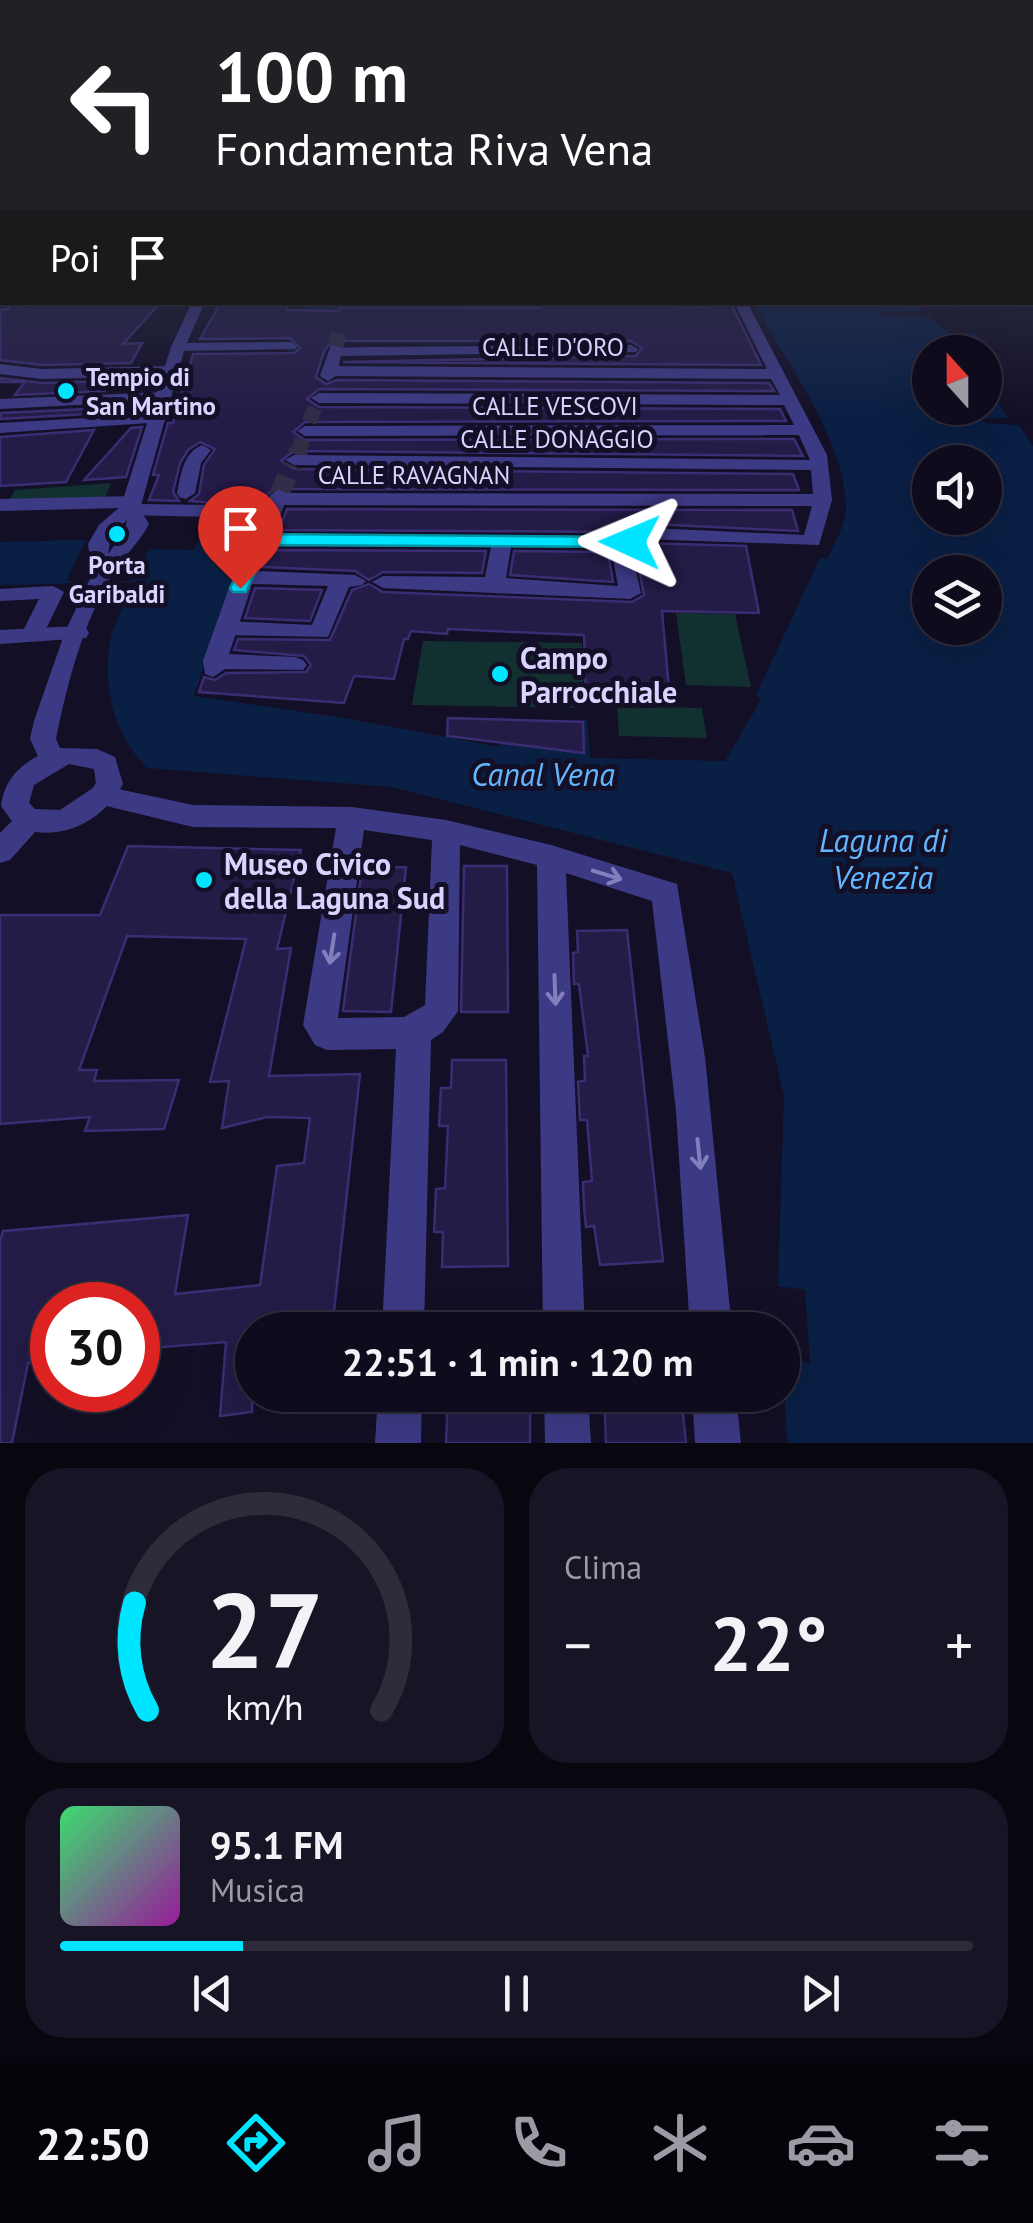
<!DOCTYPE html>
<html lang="it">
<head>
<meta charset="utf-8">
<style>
  body { margin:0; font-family:"PT Sans",sans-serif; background:#171425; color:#f1f3f6; height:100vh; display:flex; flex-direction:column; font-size:38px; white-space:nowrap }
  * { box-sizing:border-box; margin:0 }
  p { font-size:32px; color:#9b9ba3 }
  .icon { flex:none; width:55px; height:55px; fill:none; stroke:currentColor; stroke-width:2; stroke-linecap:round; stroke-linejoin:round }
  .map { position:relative; height:1443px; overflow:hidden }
  .drawer { display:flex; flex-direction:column; gap:25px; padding:25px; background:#08060f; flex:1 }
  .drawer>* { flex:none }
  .banner { position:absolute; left:0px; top:0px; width:1035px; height:305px; box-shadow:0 10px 40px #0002,0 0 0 2px #2e2b3b; background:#202124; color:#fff; overflow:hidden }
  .needle { width:65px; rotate:339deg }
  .buttons { position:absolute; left:912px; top:335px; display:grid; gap:20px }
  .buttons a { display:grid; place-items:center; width:90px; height:90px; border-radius:50%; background:#0e0b1c; box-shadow:0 10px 40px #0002,0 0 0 2px #2e2b3b; font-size:50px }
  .speed { position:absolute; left:30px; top:1282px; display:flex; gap:20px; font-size:50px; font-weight:700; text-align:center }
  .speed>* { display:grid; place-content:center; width:130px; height:130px; border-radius:50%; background:#0e0b1c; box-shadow:0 10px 40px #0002,0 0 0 2px #2e2b3b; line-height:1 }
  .speed .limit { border:15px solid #d22; background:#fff; color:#111 }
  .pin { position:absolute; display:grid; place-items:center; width:85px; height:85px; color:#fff; margin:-102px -42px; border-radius:50% 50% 50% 0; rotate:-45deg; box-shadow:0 0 10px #0007 }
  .pin .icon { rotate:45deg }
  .me { position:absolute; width:110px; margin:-55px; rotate:271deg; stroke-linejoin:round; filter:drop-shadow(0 0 8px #0008) }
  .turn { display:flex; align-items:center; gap:35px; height:210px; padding:0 50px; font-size:45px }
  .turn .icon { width:130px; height:130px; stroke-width:2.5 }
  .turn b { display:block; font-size:70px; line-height:85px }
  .then { display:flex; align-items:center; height:95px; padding:0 50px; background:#0003; gap:20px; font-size:38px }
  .big { font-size:75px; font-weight:700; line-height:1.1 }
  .drawer .tile { flex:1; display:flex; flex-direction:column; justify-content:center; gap:15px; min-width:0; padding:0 35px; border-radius:40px; background:#171425 }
  .drawer .dial { align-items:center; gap:0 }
  .dial svg { height:260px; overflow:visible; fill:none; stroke:#2e2b3b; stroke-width:7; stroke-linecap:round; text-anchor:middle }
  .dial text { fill:#f1f3f6; stroke:none }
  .song { display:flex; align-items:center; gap:30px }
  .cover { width:120px; height:120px; border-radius:15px; background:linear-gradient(135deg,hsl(140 70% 55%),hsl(300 70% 35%)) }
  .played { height:10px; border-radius:5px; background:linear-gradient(90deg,#00e5ff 20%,#2e2b3b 20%) }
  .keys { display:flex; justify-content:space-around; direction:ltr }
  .heat { display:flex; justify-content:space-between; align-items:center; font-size:55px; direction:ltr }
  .drawer .tiles { flex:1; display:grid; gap:25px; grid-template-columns:1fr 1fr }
  .tile:last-child { grid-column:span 2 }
  .trip { position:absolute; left:235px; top:1312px; width:565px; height:100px; border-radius:50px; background:#0e0b1c; box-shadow:0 10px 40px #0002,0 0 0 2px #2e2b3b; font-weight:700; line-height:100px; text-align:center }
  .menu { display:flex; height:160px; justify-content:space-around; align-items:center; background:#06040b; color:#9b9ba3 }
  .menu .icon { width:70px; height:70px }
  .menu .current { color:#00e5ff }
  .menu b { font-size:45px; color:#f1f3f6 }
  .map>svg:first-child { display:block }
  .green { fill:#12302f }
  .water { fill:#0a1f44; fill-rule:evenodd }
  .pier { fill:#130f26 }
  .building { fill:#241b47; stroke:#3b2d73; stroke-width:2.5 }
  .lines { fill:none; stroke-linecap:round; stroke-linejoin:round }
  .pedestrian-tunnel-far1 { stroke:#312d47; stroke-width:15; stroke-dasharray:15 8; stroke-linecap:butt }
  .pedestrian-tunnel { stroke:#312d47; stroke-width:20; stroke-dasharray:20 10; stroke-linecap:butt }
  .pedestrian { fill:#3d3a85; fill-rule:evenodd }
  .minor { fill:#3d3a85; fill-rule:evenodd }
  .tertiary { fill:#3d3a85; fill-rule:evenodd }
  .oneway { stroke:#837fbc }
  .route { fill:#00e5ff; stroke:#0095a6; stroke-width:2.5 }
  .poi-dot { fill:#00e5ff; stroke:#130f26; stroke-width:4 }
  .labels { text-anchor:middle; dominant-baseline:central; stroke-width:10; stroke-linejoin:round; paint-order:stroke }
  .far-street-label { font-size:25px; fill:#d9d4ff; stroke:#130f26 }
  .far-poi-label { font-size:25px; font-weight:bold; fill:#d9d4ff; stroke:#130f26; text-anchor:start }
  .poi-label { font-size:30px; font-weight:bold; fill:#d9d4ff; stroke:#130f26; text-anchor:start }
  .water-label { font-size:32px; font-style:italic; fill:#62b6ff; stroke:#130f26 }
</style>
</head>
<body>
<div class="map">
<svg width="1033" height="1443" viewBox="0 0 1033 1443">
  <rect width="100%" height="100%" fill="#130f26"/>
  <path class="green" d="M 111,483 L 105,498 L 9,501 L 15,490 Z
    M 676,613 L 735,614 L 751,687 L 686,685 Z
    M 423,641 L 582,643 L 584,708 L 412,705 Z
    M 617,706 L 702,708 L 707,738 L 619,736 Z"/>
  <path class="water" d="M 305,303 L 342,303 L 328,349 L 249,529 L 194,696 L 344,718 L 500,747 L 498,721 L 587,720 L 590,758 L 725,761 L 761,700 L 756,695 L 820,558 L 827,559 C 834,543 846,525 846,508 C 846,441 785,359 753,303 L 916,303 L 923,311 L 881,312 L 884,316 L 930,316 L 948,333 L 975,333 L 980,341 L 960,342 L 966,352 L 930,352 L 930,408 L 985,408 L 985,388 L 988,388 L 1009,418 L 982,418 L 984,423 L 1019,425 L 1033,446 L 1033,1443 L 787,1443 L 783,1359 L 810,1363 L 805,1290 L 778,1286 L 784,1096 L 732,873 L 391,787 L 147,768 C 114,734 101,685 111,638 C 115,619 128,599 137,582 L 0,585 L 0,542 L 155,538 L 149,549 L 194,550 L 302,321 ZM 930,462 L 985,462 L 985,518 L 930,518 ZM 930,572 L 985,572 L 985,628 L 930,628 Z"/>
  <path class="pier" d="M 155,538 L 133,581 L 66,581 L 86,540 Z"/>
  <path class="building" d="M 12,302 L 161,302 L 123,344 L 142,343 L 131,363 L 42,365 L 0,360 L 0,310 L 8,309 Z
    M 221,302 L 288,302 L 287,310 L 339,311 L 340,307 L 541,308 L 540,302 L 708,307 L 706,302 L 730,302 L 761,365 L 343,362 L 636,356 L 642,348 L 631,341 L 332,341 L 324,351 L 316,377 L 326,384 L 337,380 L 769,383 L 774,391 L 319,389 L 307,399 L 319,407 L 780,409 L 786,421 L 305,422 L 293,432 L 305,440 L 794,439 L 803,456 L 294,451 L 281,461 L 294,469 L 793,474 L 799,490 L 286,489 L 277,486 L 266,496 L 216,496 L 213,503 L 190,501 L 199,494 L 204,465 L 215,449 L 200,442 L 188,450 L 180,463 L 173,492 L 179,501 L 149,500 L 159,475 L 153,475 L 168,423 L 173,423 L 193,354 L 295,353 L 300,348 L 290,338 L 200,339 Z
    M 0,378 L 42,383 L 111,381 L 105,391 L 15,395 L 25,382 L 0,382 Z
    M 107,408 L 104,413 L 0,419 L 1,413 Z
    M 142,427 L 126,477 L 84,480 L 131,428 Z
    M 94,430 L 66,482 L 0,486 L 0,437 Z
    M 287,509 L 792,510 L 798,531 L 630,523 L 618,532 L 279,530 Z
    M 642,543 L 746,546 L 759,613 L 662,611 L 670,700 L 586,697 L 584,635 L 448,629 L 447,634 L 411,631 L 408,639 L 404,639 L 394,679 L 354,676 L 344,703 L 199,692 L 204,677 L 215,680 L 226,673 L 306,672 L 311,665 L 304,656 L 234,650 L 238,639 L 330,640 L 352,590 L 369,584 L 383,592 L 632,602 L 644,595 L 635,549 Z
    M 271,550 L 486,551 L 482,573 L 383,572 L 369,580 L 355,571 L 263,567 Z
    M 514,551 L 608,552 L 613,582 L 510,575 Z
    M 255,588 L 322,590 L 310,621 L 245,618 Z
    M 448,718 L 583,722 L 584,753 L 447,736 Z
    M 128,846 L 301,850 L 277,949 L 291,948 L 269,1076 L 360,1074 L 332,1330 L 252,1330 L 252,1412 L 220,1416 L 226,1342 L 138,1349 L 138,1305 L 52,1305 L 52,1356 L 28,1363 L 12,1443 L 0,1443 L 0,1242 L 3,1231 L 188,1215 L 175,1294 L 260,1285 L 277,1166 L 304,1163 L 310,1118 L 267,1117 L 222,1128 L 229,1081 L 210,1082 L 246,939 L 127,936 L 79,1070 L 97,1070 L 94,1081 L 179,1080 L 164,1129 L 85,1131 L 90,1117 L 0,1124 L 0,915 L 100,915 Z
    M 464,866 L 507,866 L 508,1012 L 461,1012 Z
    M 406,867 L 391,1012 L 343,1011 L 362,868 Z
    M 627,930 L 663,1261 L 600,1265 L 594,1226 L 586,1227 L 584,1207 L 583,1182 L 592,1181 L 587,1120 L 580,1120 L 578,1082 L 585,1080 L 584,1056 L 588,1056 L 579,984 L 574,984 L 573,953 L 578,952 L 577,931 Z
    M 452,1060 L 506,1060 L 508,1266 L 442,1267 L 443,1232 L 434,1232 L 436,1189 L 445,1188 L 448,1126 L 439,1126 L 441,1088 L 451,1088 Z
    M 448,1395 L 530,1395 L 530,1443 L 446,1443 Z
    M 604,1395 L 681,1395 L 686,1443 L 606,1443 Z"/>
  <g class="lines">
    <path class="pedestrian-tunnel-far1" d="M 336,348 L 339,330
      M 309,422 L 317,403
      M 298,453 L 304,434"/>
    <path class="pedestrian-tunnel" d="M 297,455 L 299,450
      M 279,495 L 292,465"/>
    <path class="pedestrian" d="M 290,342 L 297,346 L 295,349 L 178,351 L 171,347 L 178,343 Z
      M 331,345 L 343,348 L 336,376 L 328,381 L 320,376 Z
      M 202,445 L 211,450 L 201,463 L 195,493 L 186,499 L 179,497 L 177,493 C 181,474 183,453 202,445 Z
      M 279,489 L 288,495 L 271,540 L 261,546 L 254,544 L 251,540 L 270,495 Z
      M 133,496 L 140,498 L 141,504 L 209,505 L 219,511 L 209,517 L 130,515 L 121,508 L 0,511 L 0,499 Z
      M 240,582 L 251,588 L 229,654 L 295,657 L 303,660 L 307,665 L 303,670 L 225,669 L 213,677 L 205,674 L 203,661 L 229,588 Z
      M 53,586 L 64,592 L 43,635 L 40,640 L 24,640 L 21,635 L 39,599 L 0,601 L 0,589 Z"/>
    <path class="minor" d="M 0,221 L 2,221 L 2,227 L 0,227 Z
      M 0,239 L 2,239 L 2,245 L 0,245 Z
      M 0,272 L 2,272 L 2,280 L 0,280 Z
      M 0,298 L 8,302 L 7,305 L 0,306 Z
      M 1033,299 L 1033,307 L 1024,302 L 1032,302 Z
      M 734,302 L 747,302 L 827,455 L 832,500 L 819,545 L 640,539 L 631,548 L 641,593 L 630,599 L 383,588 L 372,582 L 383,576 L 485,577 L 491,547 L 268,546 L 258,571 L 355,575 L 366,581 L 362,585 L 349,587 L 328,637 L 226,635 L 215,628 L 226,621 L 312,625 L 328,586 L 252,584 L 248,593 L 240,594 L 229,588 L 251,540 L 261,534 L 620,536 L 623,529 L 630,527 L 804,535 L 812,506 L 278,505 L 269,499 L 278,493 L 813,494 L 811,470 L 294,465 L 285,460 L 294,455 L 810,460 L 799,435 L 305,436 L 297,431 L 305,426 L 794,425 L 784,405 L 319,403 L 311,398 L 319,393 L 780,395 L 771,379 L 329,376 L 321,371 L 329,366 L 767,369 ZM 511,547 L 611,548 L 618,586 L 506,578 Z
      M 631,345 L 638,349 L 636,352 L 335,356 L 328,352 L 335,348 L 368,347 Z
      M 0,364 L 42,369 L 171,366 L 179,371 L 171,376 L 42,379 L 0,374 Z
      M 166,392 L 174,397 L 172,400 L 0,409 L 0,399 Z
      M 158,414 L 166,419 L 164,422 L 0,433 L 0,423 Z
      M 78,626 L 86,628 L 89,633 L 86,638 L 0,644 L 0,630 Z
      M 104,786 L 193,805 L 352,807 L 446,820 L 551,845 L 677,884 L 705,1057 L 732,1330 L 690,1330 L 676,1111 L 652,901 L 566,873 L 585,1330 L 543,1330 L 537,865 L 460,845 L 458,1011 L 443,1032 L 431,1040 L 424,1330 L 382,1330 L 396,1049 L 327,1050 L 315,1045 L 303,1025 L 336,828 L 193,827 L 94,803 L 90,796 L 94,789 ZM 364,830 L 432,840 L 425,1005 L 404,1017 L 338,1018 Z
      M 378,1395 L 422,1395 L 421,1443 L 375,1443 Z
      M 544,1395 L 588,1395 L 591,1443 L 545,1443 Z
      M 692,1395 L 736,1395 L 741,1443 L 695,1443 Z"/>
    <path class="tertiary" d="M 192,302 L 205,302 L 185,347 L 140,509 L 149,524 C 139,543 123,557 112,575 C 83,623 67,684 56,739 L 60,748 L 97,749 L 115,757 L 123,784 C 106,816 72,837 35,832 L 10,860 L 0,863 L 0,833 L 12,821 L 1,806 C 4,782 17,767 38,756 L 30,739 L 34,721 L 65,632 L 92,575 L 88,544 L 99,525 L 121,506 L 171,347 ZM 127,520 L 125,531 L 108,554 L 111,536 ZM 69,764 L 94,769 L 96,783 L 93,788 L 60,810 L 35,809 L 29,803 L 34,785 Z"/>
  </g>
  <defs><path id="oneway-shaft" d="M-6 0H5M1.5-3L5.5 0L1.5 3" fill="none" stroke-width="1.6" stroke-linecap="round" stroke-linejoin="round" transform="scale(2.5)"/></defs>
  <g class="oneway">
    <use href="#oneway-shaft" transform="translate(607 875) rotate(17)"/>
    <use href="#oneway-shaft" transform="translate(332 949) rotate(99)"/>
    <use href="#oneway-shaft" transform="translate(555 990) rotate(88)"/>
    <use href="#oneway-shaft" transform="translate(699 1154) rotate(84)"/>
  </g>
  <linearGradient id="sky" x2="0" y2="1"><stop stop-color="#0a0815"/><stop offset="0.52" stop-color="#333752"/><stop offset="1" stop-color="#333752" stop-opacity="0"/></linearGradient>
  <rect width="1033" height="418" fill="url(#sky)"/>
  <path class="route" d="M 261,534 L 630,537 L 639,542 L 630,547 L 268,545 L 246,592 L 233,592 L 230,588 L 252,540 Z"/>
  <g class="poi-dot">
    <circle cx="66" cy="391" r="10"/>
    <circle cx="117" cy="534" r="10"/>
    <circle cx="500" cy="674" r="10"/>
    <circle cx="204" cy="880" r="10"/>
  </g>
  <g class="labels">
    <g class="far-street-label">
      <text x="553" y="347">CALLE D'ORO</text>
      <text x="555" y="406">CALLE VESCOVI</text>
      <text x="557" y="439">CALLE DONAGGIO</text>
      <text x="414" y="475">CALLE RAVAGNAN</text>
    </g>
    <g class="far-poi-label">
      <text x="86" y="377">Tempio di<tspan x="86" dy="29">San Martino</tspan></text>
      <text x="117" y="565" text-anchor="middle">Porta<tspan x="117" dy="29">Garibaldi</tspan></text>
    </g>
    <g class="poi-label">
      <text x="520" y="657">Campo<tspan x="520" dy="34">Parrocchiale</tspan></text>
      <text x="224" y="863">Museo Civico<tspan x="224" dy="34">della Laguna Sud</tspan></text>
    </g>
    <g class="water-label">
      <text x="543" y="774">Canal Vena</text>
      <text x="883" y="840">Laguna di<tspan x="883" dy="37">Venezia</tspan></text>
    </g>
  </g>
</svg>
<div class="buttons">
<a><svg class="needle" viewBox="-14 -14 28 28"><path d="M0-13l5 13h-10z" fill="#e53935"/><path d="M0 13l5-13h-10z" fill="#9b9ba3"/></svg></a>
<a><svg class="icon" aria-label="sound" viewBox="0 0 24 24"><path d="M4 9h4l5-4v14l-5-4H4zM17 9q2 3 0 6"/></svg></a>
<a><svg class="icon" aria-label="layers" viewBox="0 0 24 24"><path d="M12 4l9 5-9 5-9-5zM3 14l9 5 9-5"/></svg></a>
</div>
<div class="speed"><div class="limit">30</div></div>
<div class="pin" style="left:240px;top:588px;background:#d93025"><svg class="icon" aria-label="arrive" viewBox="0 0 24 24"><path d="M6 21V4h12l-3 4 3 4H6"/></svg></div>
<svg class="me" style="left:630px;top:542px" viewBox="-20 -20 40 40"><path d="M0-17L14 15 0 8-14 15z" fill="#00e5ff" stroke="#fff" stroke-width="4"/></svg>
<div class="trip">22:51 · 1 min · 120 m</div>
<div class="banner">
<div class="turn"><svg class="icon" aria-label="left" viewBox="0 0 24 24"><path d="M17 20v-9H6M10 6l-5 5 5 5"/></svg><div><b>100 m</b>Fondamenta Riva Vena</div></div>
<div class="then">Poi<svg class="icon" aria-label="arrive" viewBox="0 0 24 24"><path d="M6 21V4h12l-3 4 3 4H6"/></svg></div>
</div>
</div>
<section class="drawer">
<div class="tiles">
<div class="tile dial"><svg viewBox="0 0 100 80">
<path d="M14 69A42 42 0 1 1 86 69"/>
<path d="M14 69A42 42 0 0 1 10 36" stroke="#00e5ff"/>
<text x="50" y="56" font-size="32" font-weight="700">27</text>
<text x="50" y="72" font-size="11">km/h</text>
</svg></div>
<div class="tile"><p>Clima</p>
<div class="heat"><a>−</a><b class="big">22°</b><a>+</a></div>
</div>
<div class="tile">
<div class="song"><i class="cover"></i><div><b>95.1 FM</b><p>Musica</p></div></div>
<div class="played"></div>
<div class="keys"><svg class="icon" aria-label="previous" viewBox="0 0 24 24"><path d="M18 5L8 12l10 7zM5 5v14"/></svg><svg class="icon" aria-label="pause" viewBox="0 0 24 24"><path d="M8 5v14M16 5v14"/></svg><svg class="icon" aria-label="next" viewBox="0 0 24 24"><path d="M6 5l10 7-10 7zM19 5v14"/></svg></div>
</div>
</div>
</section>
<nav class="menu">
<b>22:50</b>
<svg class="icon current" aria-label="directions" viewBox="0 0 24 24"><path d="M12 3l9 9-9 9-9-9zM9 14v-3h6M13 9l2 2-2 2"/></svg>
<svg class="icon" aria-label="music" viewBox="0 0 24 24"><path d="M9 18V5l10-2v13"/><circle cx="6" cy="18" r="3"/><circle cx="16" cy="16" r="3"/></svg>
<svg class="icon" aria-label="phone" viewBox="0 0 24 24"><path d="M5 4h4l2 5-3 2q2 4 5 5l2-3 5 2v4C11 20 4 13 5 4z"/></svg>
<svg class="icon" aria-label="climate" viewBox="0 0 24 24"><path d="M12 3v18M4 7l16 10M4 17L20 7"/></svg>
<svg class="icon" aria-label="car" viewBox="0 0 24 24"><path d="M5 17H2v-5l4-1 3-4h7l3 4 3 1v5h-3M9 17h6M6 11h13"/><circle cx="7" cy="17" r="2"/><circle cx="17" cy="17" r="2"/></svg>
<svg class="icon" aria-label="filters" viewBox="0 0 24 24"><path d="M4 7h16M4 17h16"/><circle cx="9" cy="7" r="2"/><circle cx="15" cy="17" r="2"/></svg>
</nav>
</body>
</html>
